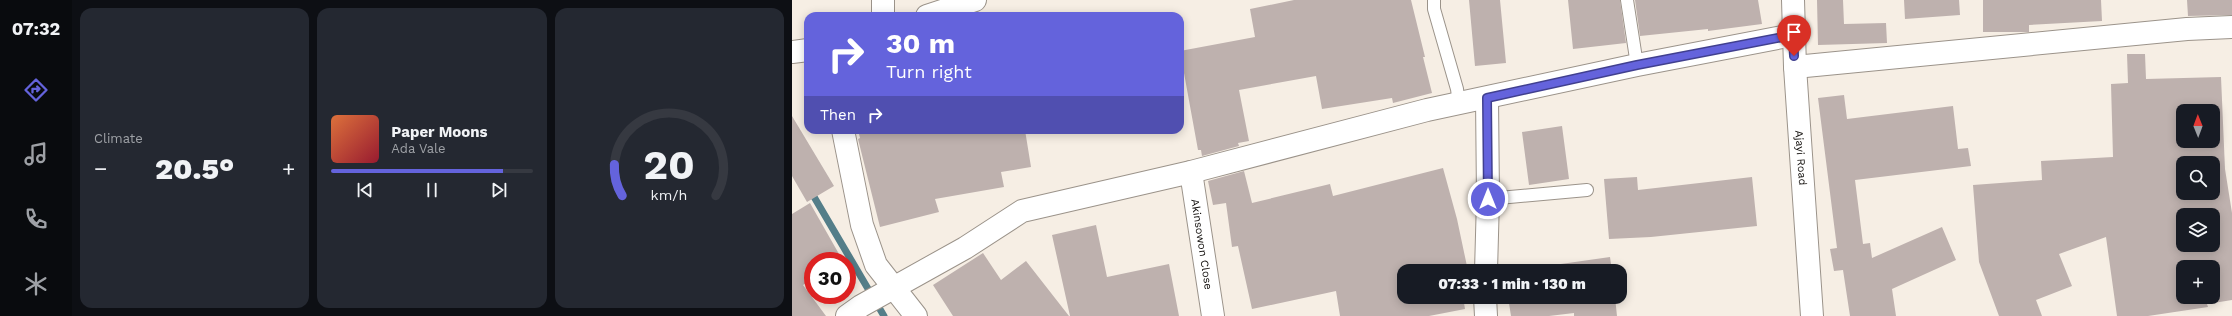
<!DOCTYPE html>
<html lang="en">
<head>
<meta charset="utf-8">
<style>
  body { margin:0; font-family:"Work Sans",sans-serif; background:#242831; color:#f1f3f6; height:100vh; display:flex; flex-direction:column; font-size:15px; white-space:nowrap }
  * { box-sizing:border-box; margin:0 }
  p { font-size:13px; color:#9ea1a6 }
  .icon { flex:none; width:22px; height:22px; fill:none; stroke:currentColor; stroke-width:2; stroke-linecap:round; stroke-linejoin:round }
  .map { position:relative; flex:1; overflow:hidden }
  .sheet { display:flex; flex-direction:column; gap:8px; padding:8px; background:#0d0f14; width:720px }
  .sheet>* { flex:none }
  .hud { position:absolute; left:12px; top:12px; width:380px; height:122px; border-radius:12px; box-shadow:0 2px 10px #0003; background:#6463dc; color:#fff; overflow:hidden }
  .needle { width:26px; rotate:359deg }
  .tools { position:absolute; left:1384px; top:104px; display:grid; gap:8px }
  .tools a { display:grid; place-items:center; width:44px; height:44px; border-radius:8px; background:#171b24; box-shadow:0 2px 10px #0003; font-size:20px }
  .speed { position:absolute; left:12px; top:252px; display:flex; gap:8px; font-size:20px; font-weight:700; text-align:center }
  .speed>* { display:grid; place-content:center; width:52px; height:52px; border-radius:50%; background:#171b24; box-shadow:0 2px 10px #0003; line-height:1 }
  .speed .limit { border:6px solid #d22; background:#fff; color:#111 }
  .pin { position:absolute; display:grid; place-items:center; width:34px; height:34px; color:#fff; margin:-41px -17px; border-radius:50% 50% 50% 0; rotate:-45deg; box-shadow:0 0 4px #0007 }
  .pin .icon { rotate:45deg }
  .me { position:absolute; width:44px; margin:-22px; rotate:0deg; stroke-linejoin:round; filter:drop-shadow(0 0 3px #0008) }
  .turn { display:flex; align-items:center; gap:14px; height:84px; padding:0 16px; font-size:18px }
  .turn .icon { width:52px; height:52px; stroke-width:2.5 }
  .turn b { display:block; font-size:28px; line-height:34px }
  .then { display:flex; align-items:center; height:38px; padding:0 16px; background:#0003; gap:8px; font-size:15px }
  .big { font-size:30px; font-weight:800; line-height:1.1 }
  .sheet .widget { flex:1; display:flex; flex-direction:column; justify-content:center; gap:6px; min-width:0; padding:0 14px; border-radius:12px; background:#242831 }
  .sheet .dial { align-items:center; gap:0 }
  .dial svg { height:104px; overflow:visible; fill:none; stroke:#363941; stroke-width:7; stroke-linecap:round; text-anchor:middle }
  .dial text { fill:#f1f3f6; stroke:none }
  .song { display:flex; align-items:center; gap:12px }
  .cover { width:48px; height:48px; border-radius:6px; background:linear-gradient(135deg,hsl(20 70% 55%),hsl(350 70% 35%)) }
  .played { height:4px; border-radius:2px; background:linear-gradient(90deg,#6463dc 85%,#363941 85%) }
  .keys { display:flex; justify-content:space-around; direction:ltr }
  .heat { display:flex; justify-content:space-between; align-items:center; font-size:22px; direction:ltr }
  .sheet .tiles { flex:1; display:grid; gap:8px; grid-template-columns:repeat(3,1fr) }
  .trip { position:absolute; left:605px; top:264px; width:230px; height:40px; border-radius:12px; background:#171b24; box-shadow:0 2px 10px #0003; font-weight:800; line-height:40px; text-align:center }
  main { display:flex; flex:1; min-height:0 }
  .menu { display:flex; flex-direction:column; width:72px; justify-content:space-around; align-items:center; background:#090b0e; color:#9ea1a6 }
  .menu .icon { width:28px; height:28px }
  .menu .selected { color:#6463dc }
  .menu b { font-size:18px; color:#f1f3f6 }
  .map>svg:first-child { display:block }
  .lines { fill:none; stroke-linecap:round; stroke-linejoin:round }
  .stream { stroke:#547e89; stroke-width:7 }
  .building { fill:#beb1ae; fill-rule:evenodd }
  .service-casing { stroke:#9b938a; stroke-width:14 }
  .minor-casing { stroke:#9b938a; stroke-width:24 }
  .service { stroke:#fff; stroke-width:12 }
  .minor { stroke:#fff; stroke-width:22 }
  .route-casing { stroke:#41408f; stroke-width:10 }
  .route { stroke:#6463dc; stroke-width:7 }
  .labels { text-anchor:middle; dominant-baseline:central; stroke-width:4; stroke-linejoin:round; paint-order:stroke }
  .street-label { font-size:11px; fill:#100d0a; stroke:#fefcfa }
</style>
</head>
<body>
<main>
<nav class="menu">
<b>07:32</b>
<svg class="icon selected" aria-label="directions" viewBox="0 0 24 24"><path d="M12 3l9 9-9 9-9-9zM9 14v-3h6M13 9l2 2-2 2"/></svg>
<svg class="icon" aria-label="music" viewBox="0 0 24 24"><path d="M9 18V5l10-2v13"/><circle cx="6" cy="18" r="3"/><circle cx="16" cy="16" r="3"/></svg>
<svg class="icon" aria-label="phone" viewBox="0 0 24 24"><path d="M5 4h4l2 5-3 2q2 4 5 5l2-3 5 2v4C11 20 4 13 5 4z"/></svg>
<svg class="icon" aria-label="climate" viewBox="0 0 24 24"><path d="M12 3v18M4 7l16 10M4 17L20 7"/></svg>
</nav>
<section class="sheet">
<div class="tiles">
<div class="widget"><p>Climate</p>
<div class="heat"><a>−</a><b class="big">20.5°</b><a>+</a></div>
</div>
<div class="widget">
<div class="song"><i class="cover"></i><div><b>Paper Moons</b><p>Ada Vale</p></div></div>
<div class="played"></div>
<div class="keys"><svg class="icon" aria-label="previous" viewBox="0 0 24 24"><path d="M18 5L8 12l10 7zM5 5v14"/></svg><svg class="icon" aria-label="pause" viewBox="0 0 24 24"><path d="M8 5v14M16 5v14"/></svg><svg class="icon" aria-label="next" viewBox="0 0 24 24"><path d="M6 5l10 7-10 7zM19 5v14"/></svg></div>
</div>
<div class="widget dial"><svg viewBox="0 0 100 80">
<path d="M14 69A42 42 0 1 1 86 69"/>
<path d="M14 69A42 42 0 0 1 8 45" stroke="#6463dc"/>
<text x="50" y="56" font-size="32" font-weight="700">20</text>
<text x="50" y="72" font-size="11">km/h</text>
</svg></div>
</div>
</section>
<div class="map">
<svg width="1440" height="316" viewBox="0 0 1440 316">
  <rect width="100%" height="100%" fill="#f6eee4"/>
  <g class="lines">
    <path class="stream" d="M 18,190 L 92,316"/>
  </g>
  <path class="building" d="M 502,0 L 619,0 L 633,57 L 631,57 L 640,93 L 601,103 L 600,98 L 530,109 L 524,76 L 447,90 L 457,141 L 446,143 L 447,146 L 410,156 L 409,150 L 406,150 L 388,51 L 463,37 L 458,9 Z
    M 677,0 L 708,0 L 714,63 L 683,66 Z
    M 776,0 L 828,0 L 834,43 L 781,49 Z
    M 843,0 L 966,0 L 970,24 L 916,31 L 916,29 L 848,36 Z
    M 1025,0 L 1051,0 L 1052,24 L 1094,23 L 1095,43 L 1026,45 Z
    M 1112,0 L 1167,0 L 1168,15 L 1113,19 Z
    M 1191,0 L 1309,0 L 1310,21 L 1237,25 L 1237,32 L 1191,32 Z
    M 1395,0 L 1440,0 L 1440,15 L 1396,16 Z
    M 1335,54 L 1353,54 L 1354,79 L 1429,77 L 1433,169 L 1440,213 L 1440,300 L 1415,304 L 1416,307 L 1356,316 L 1325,316 L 1314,237 L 1267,254 L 1280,286 L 1244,300 L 1250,316 L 1207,316 L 1187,262 L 1181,185 L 1250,180 L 1249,161 L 1321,157 L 1319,84 L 1336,83 ZM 1391,111 L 1421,111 L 1421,141 L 1391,141 ZM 1391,163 L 1421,163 L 1421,193 L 1391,193 ZM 1391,215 L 1421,215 L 1421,245 L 1391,245 ZM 1391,267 L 1421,267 L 1421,297 L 1391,297 Z
    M 1052,95 L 1055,119 L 1161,106 L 1166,149 L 1176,148 L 1179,166 L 1063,180 L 1071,244 L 1078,243 L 1080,258 L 1150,227 L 1164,260 L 1100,289 L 1104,316 L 1058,316 L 1051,270 L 1042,271 L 1038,249 L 1045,248 L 1026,98 Z
    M 0,116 L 42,186 L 15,202 L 0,176 Z
    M 770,126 L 777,179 L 737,185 L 730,132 Z
    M 66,130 L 233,130 L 239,167 L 209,172 L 212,187 L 143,199 L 147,212 L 88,227 L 66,139 L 68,138 Z
    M 651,168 L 665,219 L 676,271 L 612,271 L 612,297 L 671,297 L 673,309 L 637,316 L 548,316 L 544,291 L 460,309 L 446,246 L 440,247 L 434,203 L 421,205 L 416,181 L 452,171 L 460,203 L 538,184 L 541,196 Z
    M 845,177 L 846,190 L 960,177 L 965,226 L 859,237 L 817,239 L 812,179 Z
    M 18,203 L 51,261 L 21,261 L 21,279 L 11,285 L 34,316 L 0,316 L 0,214 Z
    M 304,225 L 315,277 L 377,264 L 387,316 L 278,316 L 260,235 Z
    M 191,253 L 209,280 L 234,261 L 277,316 L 161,316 L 141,285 Z
    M 818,257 L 820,271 L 719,271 Z
    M 716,297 L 823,297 L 825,316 L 782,316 L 782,313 L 757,316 L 719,316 Z"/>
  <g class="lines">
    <defs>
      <path id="service" d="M 642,0 L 642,9 L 665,89 L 667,104
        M 835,0 L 845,65
        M 696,199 L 795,190"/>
      <g id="minor">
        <path d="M 91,0 L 91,16"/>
        <path id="s1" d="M 1001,0 L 1003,67 L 1020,316"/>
        <path d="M 135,16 L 183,0"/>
        <path d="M 0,52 L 16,50"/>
        <path d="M 1003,67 L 1395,29 L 1440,27"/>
        <path d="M 51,130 L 70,225 L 84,265 L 124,316"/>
        <path id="s2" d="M 399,172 L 421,316"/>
        <path d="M 694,271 L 696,199 L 695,98"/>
        <path d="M 693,297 L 694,316"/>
        <path d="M 55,316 L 69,306 L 173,248 L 230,211 L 399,172 L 635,110 L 845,65 L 1001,35"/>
      </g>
    </defs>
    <use href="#service" class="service-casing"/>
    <use href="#minor" class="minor-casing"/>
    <use href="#service" class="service"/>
    <use href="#minor" class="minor"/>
  </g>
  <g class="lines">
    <defs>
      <path id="route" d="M 696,199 L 695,98 L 845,65 L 1001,35 L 1002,56"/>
    </defs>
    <use href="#route" class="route-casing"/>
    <use href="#route" class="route"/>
  </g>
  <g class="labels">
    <g class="street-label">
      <text stroke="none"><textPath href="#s1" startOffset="158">Ajayi Road</textPath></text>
      <text stroke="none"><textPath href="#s2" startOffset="73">Akinsowon Close</textPath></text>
    </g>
  </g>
</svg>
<div class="tools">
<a><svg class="needle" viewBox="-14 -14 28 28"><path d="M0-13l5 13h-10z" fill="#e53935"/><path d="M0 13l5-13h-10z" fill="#9ea1a6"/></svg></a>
<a><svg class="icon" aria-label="search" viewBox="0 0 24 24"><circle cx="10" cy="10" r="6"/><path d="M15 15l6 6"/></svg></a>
<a><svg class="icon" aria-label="layers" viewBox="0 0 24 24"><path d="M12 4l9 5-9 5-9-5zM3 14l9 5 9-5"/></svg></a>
<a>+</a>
</div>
<div class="speed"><div class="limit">30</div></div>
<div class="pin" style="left:1002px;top:56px;background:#d93025"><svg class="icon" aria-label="arrive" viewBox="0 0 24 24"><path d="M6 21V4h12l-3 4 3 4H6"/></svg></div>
<svg class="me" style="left:696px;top:199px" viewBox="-20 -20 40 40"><circle r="17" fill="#6463dc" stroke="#fff" stroke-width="3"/><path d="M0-11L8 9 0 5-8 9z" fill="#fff"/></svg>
<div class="trip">07:33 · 1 min · 130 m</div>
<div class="hud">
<div class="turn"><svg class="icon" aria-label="right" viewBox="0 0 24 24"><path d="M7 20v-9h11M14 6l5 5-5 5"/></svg><div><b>30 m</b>Turn right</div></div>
<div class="then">Then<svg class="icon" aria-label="right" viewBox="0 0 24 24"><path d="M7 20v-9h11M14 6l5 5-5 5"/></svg></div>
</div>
</div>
</main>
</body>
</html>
